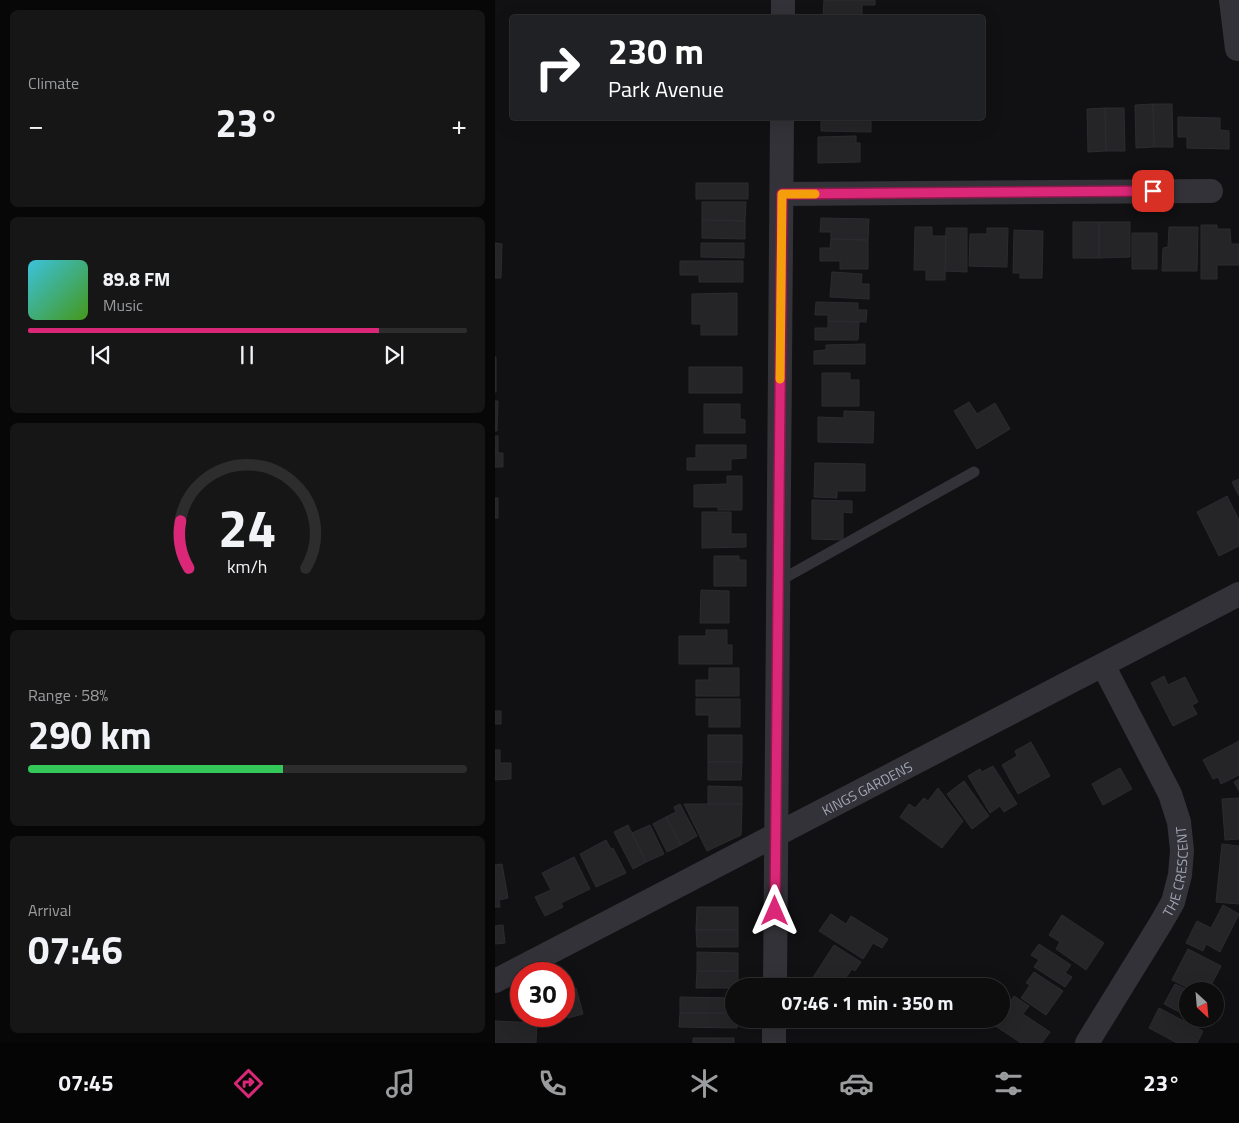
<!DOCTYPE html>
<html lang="en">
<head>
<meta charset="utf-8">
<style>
  body { margin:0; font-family:"Titillium Web",sans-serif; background:#161617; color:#f1f3f6; height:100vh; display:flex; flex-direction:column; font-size:19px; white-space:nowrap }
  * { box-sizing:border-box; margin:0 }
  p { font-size:16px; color:#9a9c9e }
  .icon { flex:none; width:28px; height:28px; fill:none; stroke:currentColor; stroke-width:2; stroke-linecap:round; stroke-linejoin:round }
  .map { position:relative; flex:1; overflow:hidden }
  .drawer { display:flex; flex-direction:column; gap:10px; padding:10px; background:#070708; width:495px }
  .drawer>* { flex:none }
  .banner { position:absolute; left:15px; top:15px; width:475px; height:105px; border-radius:5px; box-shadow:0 5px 20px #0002,0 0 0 1px #2d2d2e; background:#202124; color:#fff; overflow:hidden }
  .needle { width:32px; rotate:154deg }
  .buttons { position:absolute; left:684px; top:982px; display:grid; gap:10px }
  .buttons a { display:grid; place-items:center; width:45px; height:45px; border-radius:50%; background:#0d0d0e; box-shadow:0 5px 20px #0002,0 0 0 1px #2d2d2e; font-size:25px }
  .speed { position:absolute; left:15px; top:962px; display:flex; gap:10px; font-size:25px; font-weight:700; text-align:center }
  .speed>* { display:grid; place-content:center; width:65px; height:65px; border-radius:50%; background:#0d0d0e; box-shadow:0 5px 20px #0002,0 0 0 1px #2d2d2e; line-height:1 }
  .speed .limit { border:8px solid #d22; background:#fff; color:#111 }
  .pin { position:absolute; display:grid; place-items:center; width:42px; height:42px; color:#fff; margin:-21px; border-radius:10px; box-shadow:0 2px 8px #0006 }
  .me { position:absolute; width:55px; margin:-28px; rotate:0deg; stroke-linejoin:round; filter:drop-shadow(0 0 4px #0008) }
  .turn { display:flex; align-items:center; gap:18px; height:105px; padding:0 15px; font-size:22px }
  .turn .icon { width:65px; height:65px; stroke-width:2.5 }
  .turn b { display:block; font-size:35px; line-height:42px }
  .big { font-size:38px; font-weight:700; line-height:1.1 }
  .drawer .card { flex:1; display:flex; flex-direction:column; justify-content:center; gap:8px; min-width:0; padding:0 18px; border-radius:8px; background:#161617 }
  .drawer .dial { align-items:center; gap:0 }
  .dial svg { height:130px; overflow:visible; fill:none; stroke:#2d2d2e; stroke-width:7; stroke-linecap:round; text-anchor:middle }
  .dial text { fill:#f1f3f6; stroke:none }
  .song { display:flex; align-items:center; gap:15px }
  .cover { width:60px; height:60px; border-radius:8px; background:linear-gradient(135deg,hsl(190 70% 55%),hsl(100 70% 35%)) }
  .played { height:5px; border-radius:2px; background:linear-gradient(90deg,#db2777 80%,#2d2d2e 80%) }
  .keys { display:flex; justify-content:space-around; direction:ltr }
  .heat { display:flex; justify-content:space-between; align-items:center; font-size:28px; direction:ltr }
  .charge { height:8px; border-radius:4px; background:linear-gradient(90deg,#34c759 58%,#2d2d2e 0) }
  .trip { position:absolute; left:230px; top:978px; width:285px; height:50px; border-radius:25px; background:#0d0d0e; box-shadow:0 5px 20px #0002,0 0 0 1px #2d2d2e; font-weight:700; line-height:50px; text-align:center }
  .menu { display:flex; height:80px; justify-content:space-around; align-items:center; background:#050506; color:#9a9c9e }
  .menu .icon { width:35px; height:35px }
  .menu .selected { color:#db2777 }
  .menu b { font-size:22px; color:#f1f3f6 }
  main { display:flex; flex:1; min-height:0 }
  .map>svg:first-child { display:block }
  .building { fill:#252427; stroke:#2c2b2f }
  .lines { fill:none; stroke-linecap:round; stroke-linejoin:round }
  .lane { stroke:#323238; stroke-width:11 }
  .street { stroke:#323238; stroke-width:24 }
  .route-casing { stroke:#8e194d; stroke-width:12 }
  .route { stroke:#db2777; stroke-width:9 }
  .slow { stroke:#f59e0b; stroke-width:9 }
  .labels { text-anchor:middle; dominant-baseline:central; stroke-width:5; stroke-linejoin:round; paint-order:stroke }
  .street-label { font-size:14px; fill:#a2a5b4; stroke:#0d0c0e }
</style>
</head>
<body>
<main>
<section class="drawer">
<div class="card"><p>Climate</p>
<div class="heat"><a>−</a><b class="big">23°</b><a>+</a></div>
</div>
<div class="card">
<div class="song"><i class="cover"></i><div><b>89.8 FM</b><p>Music</p></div></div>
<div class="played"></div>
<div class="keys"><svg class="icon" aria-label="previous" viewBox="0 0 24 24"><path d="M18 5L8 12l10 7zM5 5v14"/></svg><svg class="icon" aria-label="pause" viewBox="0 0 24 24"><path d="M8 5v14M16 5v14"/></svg><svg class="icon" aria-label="next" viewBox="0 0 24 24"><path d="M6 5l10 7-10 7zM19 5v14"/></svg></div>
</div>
<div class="card dial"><svg viewBox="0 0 100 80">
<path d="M14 69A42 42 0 1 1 86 69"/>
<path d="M14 69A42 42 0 0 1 9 40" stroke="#db2777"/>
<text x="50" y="56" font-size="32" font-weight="700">24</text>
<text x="50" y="72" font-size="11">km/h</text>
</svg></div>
<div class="card"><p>Range · 58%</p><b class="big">290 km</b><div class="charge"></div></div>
<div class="card"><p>Arrival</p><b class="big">07:46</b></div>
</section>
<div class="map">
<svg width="744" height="1043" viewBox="0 0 744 1043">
  <rect width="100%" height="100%" fill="#111113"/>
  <path class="building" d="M 329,0 L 380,0 L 380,5 L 367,5 L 367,18 L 328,18 Z
    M 658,104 L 659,147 L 641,148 L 640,105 Z
    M 658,104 L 677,104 L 678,147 L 659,147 Z
    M 610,108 L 611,151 L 593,152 L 592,109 Z
    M 610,108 L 629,108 L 630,151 L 611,151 Z
    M 683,117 L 725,118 L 725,130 L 734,131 L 734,149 L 692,148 L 692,137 L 683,137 Z
    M 326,118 L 376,118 L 376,132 L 326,131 Z
    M 361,136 L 361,143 L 365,143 L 365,162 L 323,163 L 323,137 Z
    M 201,183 L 253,183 L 253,199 L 201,199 Z
    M 207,202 L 251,202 L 250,221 L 207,220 Z
    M 326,218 L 374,219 L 373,240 L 336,239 L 336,232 L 325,232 Z
    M 207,220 L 250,221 L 250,239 L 207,238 Z
    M 578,222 L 604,222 L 604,258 L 578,258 Z
    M 604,222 L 635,222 L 635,257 L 604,258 Z
    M 706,225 L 722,225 L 722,229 L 735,229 L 736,244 L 744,244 L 744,265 L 722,265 L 722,279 L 706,279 Z
    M 420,227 L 437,227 L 437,236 L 451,236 L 450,280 L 431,280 L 431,270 L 419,270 Z
    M 674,227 L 703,227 L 702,271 L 667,271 L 668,248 L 673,247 Z
    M 451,228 L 472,228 L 472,272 L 450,271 Z
    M 492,228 L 513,228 L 512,267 L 474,266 L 475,234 L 492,234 Z
    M 519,230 L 548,231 L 547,278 L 525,278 L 525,273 L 518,273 Z
    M 637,233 L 662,233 L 662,269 L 637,269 Z
    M 336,239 L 373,240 L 373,269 L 345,269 L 345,261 L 325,261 L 325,248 L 335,248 Z
    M 0,243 L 7,244 L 6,278 L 0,278 Z
    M 206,243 L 249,243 L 249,258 L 206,257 Z
    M 185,261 L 248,261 L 248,282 L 204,282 L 204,275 L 185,275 Z
    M 337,272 L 367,274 L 366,284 L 374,284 L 374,299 L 335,297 Z
    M 242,293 L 242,335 L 206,335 L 206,324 L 197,324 L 197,294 Z
    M 321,302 L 363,303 L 363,310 L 372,310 L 371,322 L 333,321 L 333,315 L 320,315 Z
    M 333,321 L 364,322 L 363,340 L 320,340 L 320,328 L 333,328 Z
    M 370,344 L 370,364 L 319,364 L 319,351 L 331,350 L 331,345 Z
    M 0,357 L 1,357 L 1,392 L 0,392 Z
    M 194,367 L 247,367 L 247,393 L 194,393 Z
    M 327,373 L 355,373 L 355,380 L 364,380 L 364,406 L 327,406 Z
    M 0,401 L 3,401 L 2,431 L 0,431 Z
    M 474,402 L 482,414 L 500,403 L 515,429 L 482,449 L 459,411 Z
    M 209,404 L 245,404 L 245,419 L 250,420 L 250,433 L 209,433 Z
    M 349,411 L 379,412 L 378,443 L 323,442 L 323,417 L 349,418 Z
    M 0,436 L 3,436 L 3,453 L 0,453 Z
    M 201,445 L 251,445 L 251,458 L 236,459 L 236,470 L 192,470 L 192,458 L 201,458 Z
    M 0,453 L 8,453 L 8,467 L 0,467 Z
    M 320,463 L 370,464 L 370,491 L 342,491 L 342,498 L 319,497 Z
    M 232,476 L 247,476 L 247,510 L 223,510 L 223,507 L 199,507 L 199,485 L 232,484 Z
    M 744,479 L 744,496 L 737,482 Z
    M 732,496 L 744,520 L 744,546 L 724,556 L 702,512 Z
    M 0,498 L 3,498 L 3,518 L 0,518 Z
    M 317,500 L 357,501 L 357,513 L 348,512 L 348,540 L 317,539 Z
    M 207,512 L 236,512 L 236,534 L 251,534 L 251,547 L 207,548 Z
    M 219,556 L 244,556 L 244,560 L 251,560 L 251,586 L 219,586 Z
    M 206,590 L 234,591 L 234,623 L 205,623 Z
    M 211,630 L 232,630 L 232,645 L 237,645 L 237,664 L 184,664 L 184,636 L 211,636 Z
    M 214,668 L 244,668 L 244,696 L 201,696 L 201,680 L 214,680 Z
    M 669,676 L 673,685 L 690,677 L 703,702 L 697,705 L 702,714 L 678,726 L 656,683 Z
    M 201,699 L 245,699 L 245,727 L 214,727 L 214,715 L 201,715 Z
    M 0,711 L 6,711 L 6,724 L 0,724 Z
    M 213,735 L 247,735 L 247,762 L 213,762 Z
    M 744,741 L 744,775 L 726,784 L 723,777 L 718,779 L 708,760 Z
    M 536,742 L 555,776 L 523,794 L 507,765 L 522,756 L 520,751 Z
    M 0,750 L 5,750 L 5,763 L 16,763 L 16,779 L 0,780 Z
    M 213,762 L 247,762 L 246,780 L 213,780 Z
    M 498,766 L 522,804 L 509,812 L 505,806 L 495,813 L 473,776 L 485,769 L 487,772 Z
    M 625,768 L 637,789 L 608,805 L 597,784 Z
    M 744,779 L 744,791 L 739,782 Z
    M 469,781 L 494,816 L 477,829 L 452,794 Z
    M 213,786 L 247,787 L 247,804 L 213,804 Z
    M 443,788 L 468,821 L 447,848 L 405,817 L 414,804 L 420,808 L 429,798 L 433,801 Z
    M 744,798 L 744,839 L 730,840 L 727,799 Z
    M 185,804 L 202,836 L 186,845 L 171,817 L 181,812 L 179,807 Z
    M 189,804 L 247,804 L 246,835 L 212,851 Z
    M 171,817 L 186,845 L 172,852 L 158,824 Z
    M 133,825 L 151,862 L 138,869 L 119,832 Z
    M 155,825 L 169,854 L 151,862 L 137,833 Z
    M 111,840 L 116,849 L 118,848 L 131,873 L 101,887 L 85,854 Z
    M 727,844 L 744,846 L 744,904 L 721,902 Z
    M 79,857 L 95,889 L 66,903 L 68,907 L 50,916 L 40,897 L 56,890 L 47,873 Z
    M 7,864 L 13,898 L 4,900 L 5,907 L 0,907 L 0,865 Z
    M 728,905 L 744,914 L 725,952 L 711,944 L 708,951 L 691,943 L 702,921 L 716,928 Z
    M 202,907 L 243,907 L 243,930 L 201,930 Z
    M 336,914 L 351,924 L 356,916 L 393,939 L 387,948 L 378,943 L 368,959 L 324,931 Z
    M 567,915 L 609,943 L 591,970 L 561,949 L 565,942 L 554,935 Z
    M 8,925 L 10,943 L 0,944 L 0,926 Z
    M 201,930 L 243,930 L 243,947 L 202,947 Z
    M 544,944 L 576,965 L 570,973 L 577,977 L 570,987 L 539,967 L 544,960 L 536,955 Z
    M 339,945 L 366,962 L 360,971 L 357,969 L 345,986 L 327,986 L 317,979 Z
    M 693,949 L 726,966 L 713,991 L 699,991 L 677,980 Z
    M 202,952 L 243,953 L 243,971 L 202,971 Z
    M 202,971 L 243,971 L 243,986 L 239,986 L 239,988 L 201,988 Z
    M 539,972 L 568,991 L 551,1015 L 526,998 L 535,985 L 531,983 Z
    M 680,984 L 695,991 L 692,991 L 692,1016 L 669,1004 Z
    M 81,988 L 88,1014 L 73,1018 L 71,1010 L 69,1011 L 69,992 Z
    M 519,996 L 534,1006 L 528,1014 L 555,1032 L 547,1043 L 526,1043 L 499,1025 L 504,1019 L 506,1019 L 506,1015 Z
    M 185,997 L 239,998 L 239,1010 L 233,1010 L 233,1013 L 185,1013 Z
    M 664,1008 L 708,1031 L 702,1043 L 682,1043 L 654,1028 Z
    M 185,1013 L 233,1013 L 233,1017 L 242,1019 L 242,1028 L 184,1027 Z
    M 697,1019 L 712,1019 L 709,1025 Z
    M 0,1021 L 42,1023 L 41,1043 L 0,1043 Z
    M 198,1038 L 239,1038 L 239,1043 L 198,1043 Z"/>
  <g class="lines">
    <path class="lane" d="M 284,581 L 479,472"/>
    <g class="street">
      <path d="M 736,0 L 742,49 L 744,49"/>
      <path d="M 288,18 L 288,0"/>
      <path d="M 287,194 L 716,191"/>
      <path id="s1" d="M 0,981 L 744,594"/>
      <path d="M 280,986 L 287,118"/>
      <path d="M 279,1043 L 279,1019"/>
      <path id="s2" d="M 592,1043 L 666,923 L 678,902 L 685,875 L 687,850 L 684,822 L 675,794 L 608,665"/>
    </g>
  </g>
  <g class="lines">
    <defs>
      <path id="route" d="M 280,911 L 287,194 L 658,191"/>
    </defs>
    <use href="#route" class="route-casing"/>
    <use href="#route" class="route"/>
    <path class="slow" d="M 285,379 L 287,194 L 320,194"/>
  </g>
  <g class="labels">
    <g class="street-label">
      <text stroke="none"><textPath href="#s1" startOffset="419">KINGS GARDENS</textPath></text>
      <text stroke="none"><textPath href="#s2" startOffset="196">THE CRESCENT</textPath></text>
    </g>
  </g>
</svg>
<div class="buttons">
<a><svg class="needle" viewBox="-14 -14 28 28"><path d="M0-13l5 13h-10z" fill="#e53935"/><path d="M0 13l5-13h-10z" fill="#9a9c9e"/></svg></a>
</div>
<div class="speed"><div class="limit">30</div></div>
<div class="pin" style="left:658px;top:191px;background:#d93025"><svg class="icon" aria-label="arrive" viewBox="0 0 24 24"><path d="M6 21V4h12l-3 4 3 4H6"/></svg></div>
<svg class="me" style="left:280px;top:911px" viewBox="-20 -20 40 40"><path d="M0-17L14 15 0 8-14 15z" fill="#db2777" stroke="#fff" stroke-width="4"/></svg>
<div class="trip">07:46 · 1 min · 350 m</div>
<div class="banner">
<div class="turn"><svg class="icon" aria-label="right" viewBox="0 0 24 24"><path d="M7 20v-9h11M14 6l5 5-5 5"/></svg><div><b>230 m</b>Park Avenue</div></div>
</div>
</div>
</main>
<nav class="menu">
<b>07:45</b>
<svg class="icon selected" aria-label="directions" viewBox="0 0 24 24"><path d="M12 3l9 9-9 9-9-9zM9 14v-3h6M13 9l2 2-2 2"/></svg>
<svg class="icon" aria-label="music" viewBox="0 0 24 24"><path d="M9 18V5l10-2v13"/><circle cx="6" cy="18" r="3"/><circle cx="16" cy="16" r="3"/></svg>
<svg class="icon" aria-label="phone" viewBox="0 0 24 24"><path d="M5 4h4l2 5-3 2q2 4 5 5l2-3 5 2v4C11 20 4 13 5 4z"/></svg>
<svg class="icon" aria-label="climate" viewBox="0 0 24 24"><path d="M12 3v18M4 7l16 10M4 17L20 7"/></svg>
<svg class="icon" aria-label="car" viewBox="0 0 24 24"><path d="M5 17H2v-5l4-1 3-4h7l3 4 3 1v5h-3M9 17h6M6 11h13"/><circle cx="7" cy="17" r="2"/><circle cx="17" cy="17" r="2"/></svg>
<svg class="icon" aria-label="filters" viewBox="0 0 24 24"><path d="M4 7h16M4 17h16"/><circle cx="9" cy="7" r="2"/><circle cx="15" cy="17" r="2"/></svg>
<b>23°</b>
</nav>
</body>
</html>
